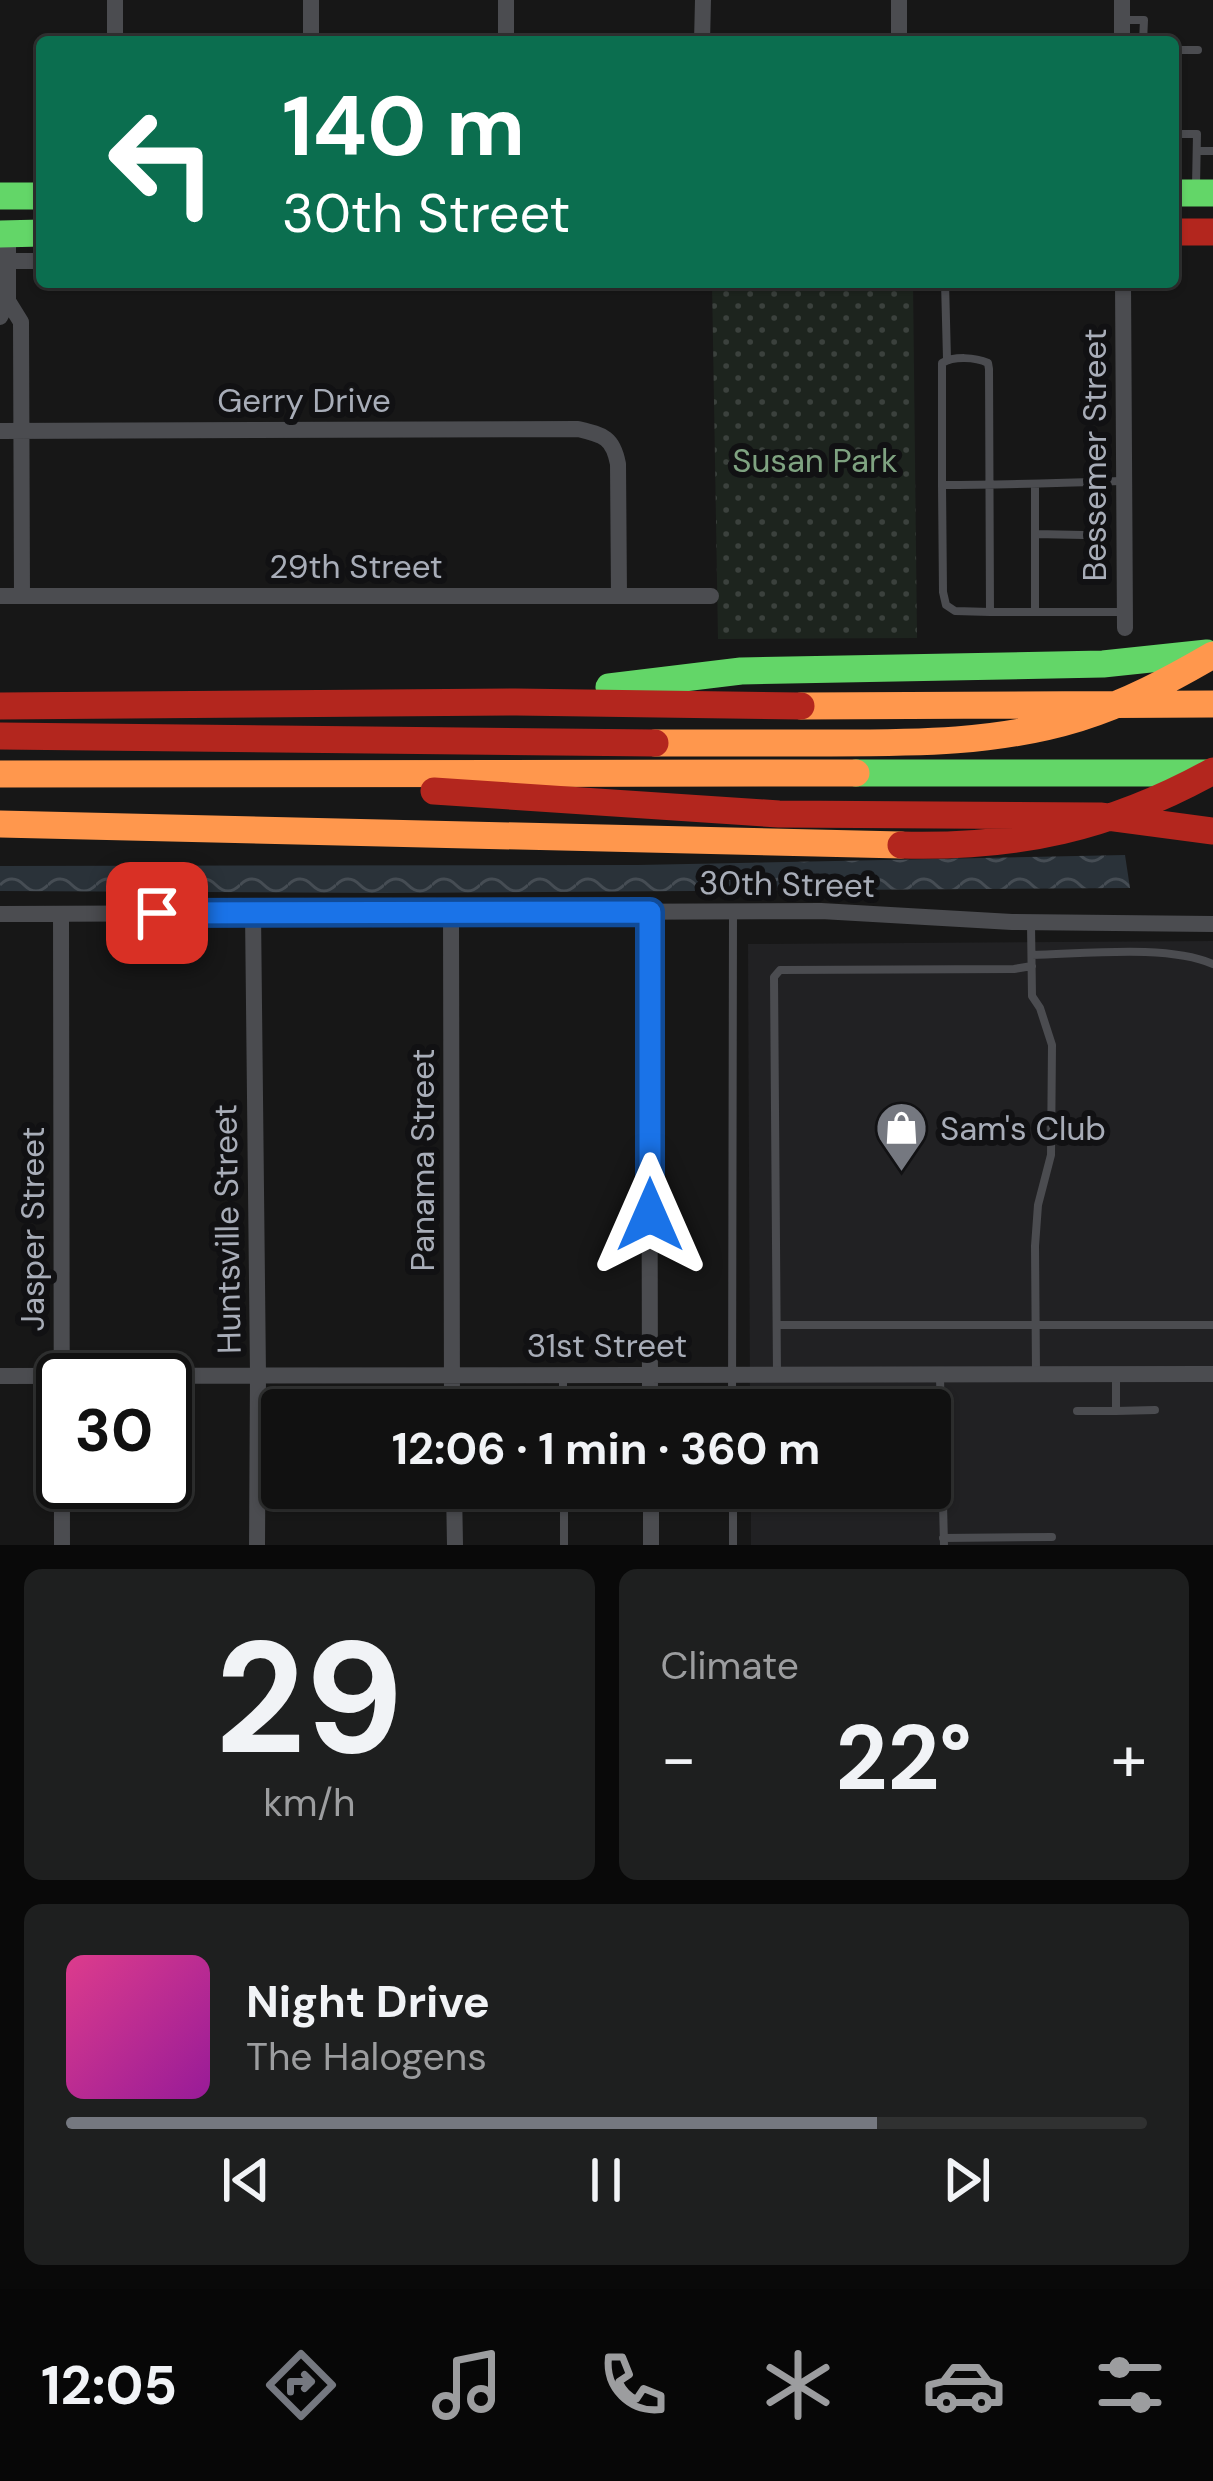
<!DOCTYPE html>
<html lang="en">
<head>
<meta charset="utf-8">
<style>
  body { margin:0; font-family:"DM Sans",sans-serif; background:#1e1f1f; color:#f1f3f6; height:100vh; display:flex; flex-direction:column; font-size:45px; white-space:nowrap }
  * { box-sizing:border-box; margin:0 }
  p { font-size:39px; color:#9c9d9f }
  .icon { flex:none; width:66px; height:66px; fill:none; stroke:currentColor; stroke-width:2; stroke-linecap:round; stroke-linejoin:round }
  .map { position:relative; height:1545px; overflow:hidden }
  .drawer { display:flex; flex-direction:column; gap:24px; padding:24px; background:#090909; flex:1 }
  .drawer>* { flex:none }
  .banner { position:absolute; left:36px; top:36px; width:1143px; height:252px; border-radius:12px; box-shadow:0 3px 9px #0004,0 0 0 3px #303131; background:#0b6e4f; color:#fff; overflow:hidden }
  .speed { position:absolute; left:36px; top:1353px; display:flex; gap:24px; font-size:60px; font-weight:700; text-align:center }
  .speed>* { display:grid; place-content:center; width:156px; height:156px; border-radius:50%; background:#111; box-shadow:0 3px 9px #0004,0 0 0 3px #303131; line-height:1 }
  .speed .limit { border:6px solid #111; border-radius:18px; background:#fff; color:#111 }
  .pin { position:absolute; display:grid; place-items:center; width:102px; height:102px; color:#fff; margin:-51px; border-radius:24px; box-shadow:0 6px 18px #0006 }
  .me { position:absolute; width:132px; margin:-66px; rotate:0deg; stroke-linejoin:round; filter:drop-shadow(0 0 9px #0008) }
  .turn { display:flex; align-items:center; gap:42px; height:252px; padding:0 48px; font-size:54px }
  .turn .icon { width:156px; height:156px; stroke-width:2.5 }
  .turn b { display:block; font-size:84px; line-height:102px }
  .big { font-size:90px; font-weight:700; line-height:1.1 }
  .drawer .tile { flex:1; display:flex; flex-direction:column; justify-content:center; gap:18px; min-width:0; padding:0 42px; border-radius:18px; background:#1e1f1f }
  .drawer .dial { align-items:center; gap:0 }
  .dial b { font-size:156px; line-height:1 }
  .song { display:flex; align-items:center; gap:36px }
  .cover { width:144px; height:144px; border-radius:18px; background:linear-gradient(135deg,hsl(330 70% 55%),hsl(300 70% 35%)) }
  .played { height:12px; border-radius:6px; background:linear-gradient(90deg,#757880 75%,#303131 75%) }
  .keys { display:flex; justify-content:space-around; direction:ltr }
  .heat { display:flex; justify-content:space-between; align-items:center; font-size:66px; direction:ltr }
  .drawer .tiles { flex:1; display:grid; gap:24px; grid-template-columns:1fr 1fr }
  .tile:last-child { grid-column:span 2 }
  .trip { position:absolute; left:261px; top:1389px; width:690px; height:120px; border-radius:12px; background:#111; box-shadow:0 3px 9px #0004,0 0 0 3px #303131; font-weight:700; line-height:120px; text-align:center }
  .dock { display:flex; height:192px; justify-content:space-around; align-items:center; background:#070707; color:#9c9d9f }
  .dock .icon { width:84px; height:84px }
  .dock .current { color:#757880 }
  .dock b { font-size:54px; color:#f1f3f6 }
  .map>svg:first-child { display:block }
  .built { fill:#212123 }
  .park { fill:url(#park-dots) }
  .water { fill:url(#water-waves) }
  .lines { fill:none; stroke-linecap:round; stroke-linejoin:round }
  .lane { stroke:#4b4c50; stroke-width:8 }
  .street { stroke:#4b4c50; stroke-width:16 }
  .fast { stroke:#63d668; stroke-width:27 }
  .slow { stroke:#ff974d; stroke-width:27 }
  .jam { stroke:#b3261e; stroke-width:27 }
  .route-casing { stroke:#114b97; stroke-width:30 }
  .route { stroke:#1a73e8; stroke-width:21 }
  .labels { text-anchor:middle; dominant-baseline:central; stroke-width:12; stroke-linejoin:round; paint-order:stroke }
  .street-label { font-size:33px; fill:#a8adb8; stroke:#111113 }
  .park-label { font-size:33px; fill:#7fa381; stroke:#111113 }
  .poi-label { font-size:33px; fill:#a8adb8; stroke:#111113; text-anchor:start }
</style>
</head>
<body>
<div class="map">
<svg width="1213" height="1545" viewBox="0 0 1213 1545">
  <defs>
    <pattern id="park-dots" width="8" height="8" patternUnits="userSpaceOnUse" patternTransform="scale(3)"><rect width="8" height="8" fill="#1d241e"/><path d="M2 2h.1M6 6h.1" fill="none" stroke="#3b413d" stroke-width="1.8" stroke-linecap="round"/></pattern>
    <pattern id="water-waves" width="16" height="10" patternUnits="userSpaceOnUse" patternTransform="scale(3)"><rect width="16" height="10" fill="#2a3239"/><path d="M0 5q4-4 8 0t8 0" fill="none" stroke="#464d54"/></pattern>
  </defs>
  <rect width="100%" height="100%" fill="#171717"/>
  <path class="built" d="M 1213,941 L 1213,1545 L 751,1545 L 751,1488 L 930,1488 L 930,1410 L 750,1410 L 748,944 Z"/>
  <path class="park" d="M 712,282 L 913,282 L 917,638 L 718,639 Z"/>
  <path class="water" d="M 1125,855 L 1130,888 L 382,893 L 0,891 L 0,866 L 638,865 Z"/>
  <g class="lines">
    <path class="lane" d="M 1123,20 L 1144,20 L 1143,42
      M 1173,50 L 1198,50
      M 1173,134 L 1197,134 L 1196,186
      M 1197,151 L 1213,151
      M 945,282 L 947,359
      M 1047,282 L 1123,283
      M 942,485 L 943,592 L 946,605 L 955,611 L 990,612
      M 1035,485 L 1035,612
      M 1035,534 L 1084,535
      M 1124,612 L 990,612 L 989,369 L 988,363 C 975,357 954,356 942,363 L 942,485 C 1003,485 1063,483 1124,481
      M 1031,924 L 1032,996 L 1040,1008 L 1052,1045 L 1051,1155 L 1038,1205 L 1035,1246 L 1036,1371
      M 1032,955 C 1083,954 1168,944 1213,964
      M 777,1325 L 1213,1325
      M 777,1374 L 774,977 L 780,970 L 1014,969 L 1032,966
      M 563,1376 L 563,1410
      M 940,1377 L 944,1545
      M 732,1410 L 733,914
      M 1077,1411 L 1116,1411 L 1116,1376
      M 1116,1411 L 1155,1410
      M 564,1488 L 564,1545
      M 733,1488 L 733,1545
      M 943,1538 L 1052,1537"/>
    <path class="street" d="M 115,0 L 115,42
      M 311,42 L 311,0
      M 506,42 L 506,0
      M 702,42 L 703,0
      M 899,42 L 899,0
      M 1122,42 L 1122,0
      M 1,261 L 42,261
      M 1123,282 L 1125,628
      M 8,301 L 21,322 L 22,596
      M 0,317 L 8,301 L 8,234
      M 0,431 L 578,429 C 603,435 613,437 618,464 L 619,596
      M 0,596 L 711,596
      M 451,911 L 452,1410
      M 253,912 L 258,1375 L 257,1545
      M 649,912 L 650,1410
      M 0,914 L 821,911 L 1012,922 L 1213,924
      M 61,914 L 62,1545
      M 0,1376 L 1213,1374
      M 454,1488 L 455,1545
      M 651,1488 L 651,1545"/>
    <path class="fast" d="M 1173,193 L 1213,193
      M 0,196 L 42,196
      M 0,234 L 42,233
      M 609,687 L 741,671 L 1103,664 L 1207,653
      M 856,773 L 1207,773"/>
    <path class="slow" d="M 801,706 L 1213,704
      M 655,743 C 714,743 773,743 831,743 C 916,743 998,743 1079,718 C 1127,703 1170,680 1213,655
      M 0,774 L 856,773
      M 0,824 L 901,845"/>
    <path class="jam" d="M 1173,232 L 1213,232
      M 0,706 L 516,702 L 801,706
      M 0,736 L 655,743
      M 434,791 L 779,814 L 1100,816 L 1213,831
      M 901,845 C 1018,848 1110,828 1213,771"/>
  </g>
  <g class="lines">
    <defs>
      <path id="route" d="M 157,913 L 650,912 L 650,1215"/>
    </defs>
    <use href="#route" class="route-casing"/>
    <use href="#route" class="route"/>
  </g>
  <defs>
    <symbol id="shop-pin" viewBox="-11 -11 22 30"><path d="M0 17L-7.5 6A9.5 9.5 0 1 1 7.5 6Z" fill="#757880" stroke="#111113"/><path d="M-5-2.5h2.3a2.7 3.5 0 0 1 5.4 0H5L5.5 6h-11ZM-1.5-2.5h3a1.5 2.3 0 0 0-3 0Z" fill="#fff"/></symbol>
  </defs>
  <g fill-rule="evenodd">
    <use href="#shop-pin" x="872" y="1098" width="59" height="81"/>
  </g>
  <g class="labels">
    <g class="street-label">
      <text x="304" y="400">Gerry Drive</text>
      <text transform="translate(1094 455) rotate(-90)">Bessemer Street</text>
      <text x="356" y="566">29th Street</text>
      <text transform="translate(787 884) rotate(1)">30th Street</text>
      <text transform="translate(422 1160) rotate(-90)">Panama Street</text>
      <text transform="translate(32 1229) rotate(-90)">Jasper Street</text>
      <text transform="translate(227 1229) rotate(-91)">Huntsville Street</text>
      <text x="607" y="1345">31st Street</text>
    </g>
    <g class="park-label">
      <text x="815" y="460">Susan Park</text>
    </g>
    <g class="poi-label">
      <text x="940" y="1128">Sam's Club</text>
    </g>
  </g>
</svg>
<div class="speed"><div class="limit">30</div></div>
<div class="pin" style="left:157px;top:913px;background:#d93025"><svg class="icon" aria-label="arrive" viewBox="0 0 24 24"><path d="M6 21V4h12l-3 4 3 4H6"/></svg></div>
<svg class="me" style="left:650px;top:1215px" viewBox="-20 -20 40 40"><path d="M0-17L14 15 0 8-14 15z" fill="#1a73e8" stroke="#fff" stroke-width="4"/></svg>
<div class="trip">12:06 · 1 min · 360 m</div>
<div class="banner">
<div class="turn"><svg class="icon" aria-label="left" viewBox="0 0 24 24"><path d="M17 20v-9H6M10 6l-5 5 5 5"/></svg><div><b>140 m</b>30th Street</div></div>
</div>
</div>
<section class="drawer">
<div class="tiles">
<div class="tile dial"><b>29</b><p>km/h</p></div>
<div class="tile"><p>Climate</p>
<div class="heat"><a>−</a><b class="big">22°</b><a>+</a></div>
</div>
<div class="tile">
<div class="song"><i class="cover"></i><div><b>Night Drive</b><p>The Halogens</p></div></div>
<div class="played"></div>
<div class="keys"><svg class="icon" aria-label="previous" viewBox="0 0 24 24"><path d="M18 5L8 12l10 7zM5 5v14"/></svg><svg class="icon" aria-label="pause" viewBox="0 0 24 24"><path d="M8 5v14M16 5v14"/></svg><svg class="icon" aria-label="next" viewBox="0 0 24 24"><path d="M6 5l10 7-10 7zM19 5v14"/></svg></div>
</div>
</div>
</section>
<nav class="dock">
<b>12:05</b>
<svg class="icon current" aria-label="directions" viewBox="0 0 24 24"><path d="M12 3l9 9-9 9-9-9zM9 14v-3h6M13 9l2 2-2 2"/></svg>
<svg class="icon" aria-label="music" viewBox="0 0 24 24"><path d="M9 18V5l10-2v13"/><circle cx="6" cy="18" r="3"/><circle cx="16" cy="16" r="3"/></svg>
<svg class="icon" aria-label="phone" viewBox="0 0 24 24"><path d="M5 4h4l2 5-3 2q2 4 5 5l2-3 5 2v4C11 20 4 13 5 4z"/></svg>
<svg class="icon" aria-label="climate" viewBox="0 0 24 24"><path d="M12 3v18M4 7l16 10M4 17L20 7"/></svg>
<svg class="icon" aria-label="car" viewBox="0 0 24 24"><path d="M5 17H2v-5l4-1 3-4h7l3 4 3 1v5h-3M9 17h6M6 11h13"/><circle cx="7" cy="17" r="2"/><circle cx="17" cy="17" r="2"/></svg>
<svg class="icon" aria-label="filters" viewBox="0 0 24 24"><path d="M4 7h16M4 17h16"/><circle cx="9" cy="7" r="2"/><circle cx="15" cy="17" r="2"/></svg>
</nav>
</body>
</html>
